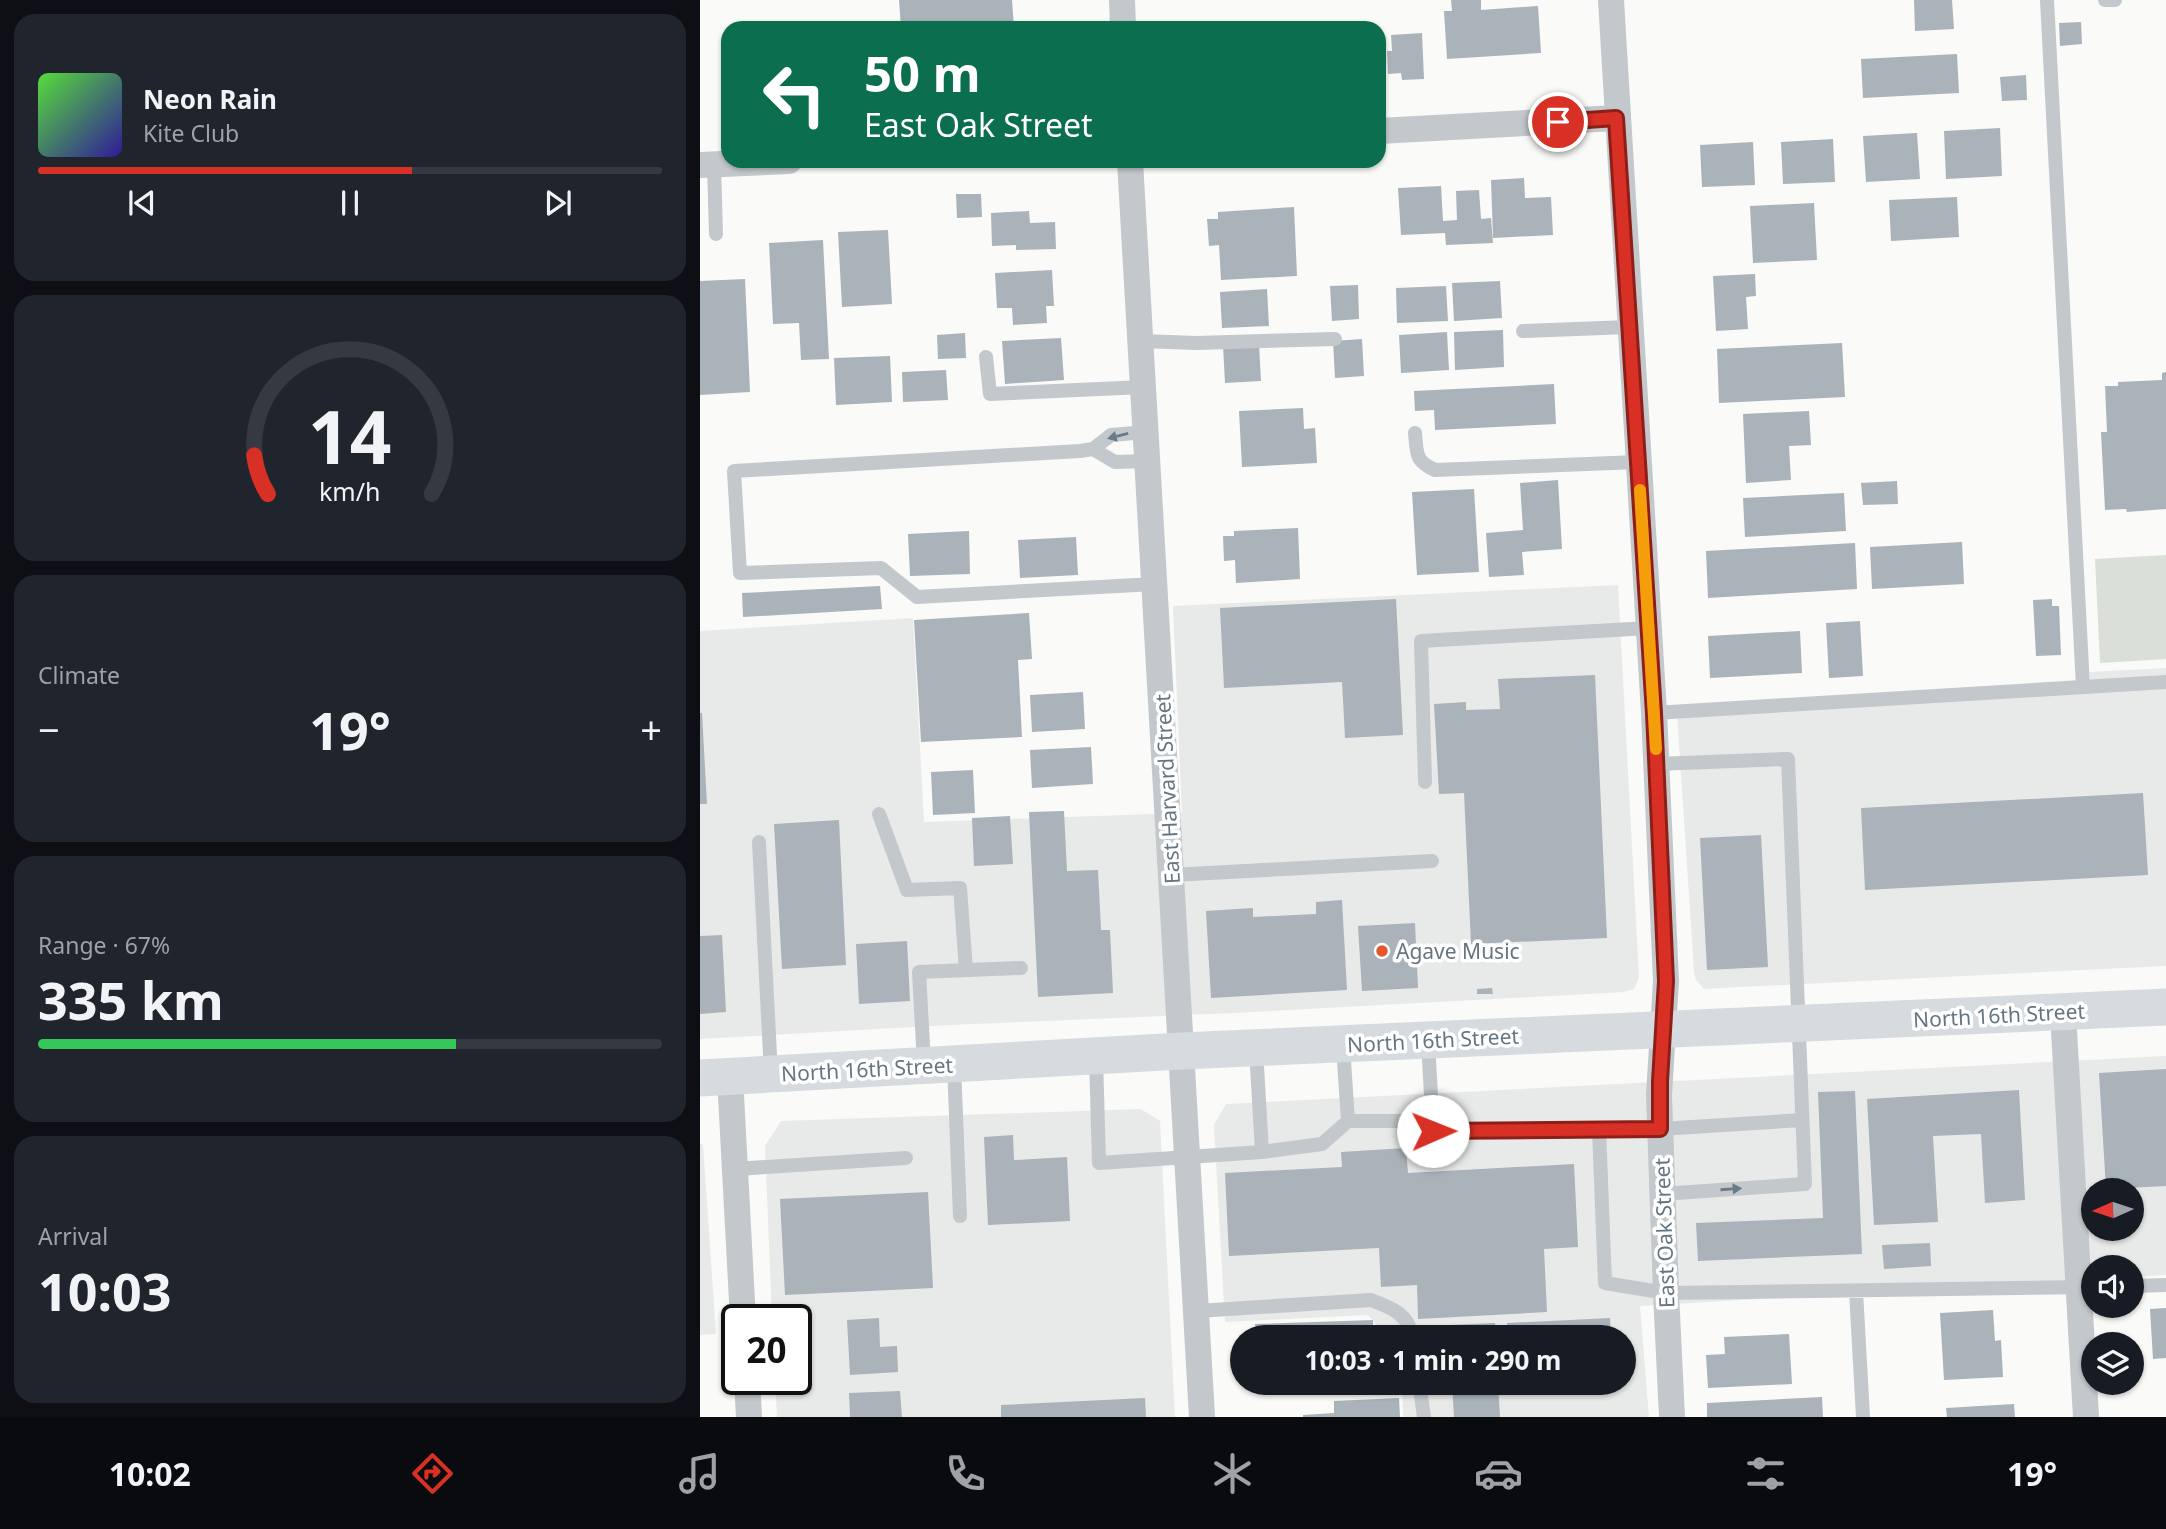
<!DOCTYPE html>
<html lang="en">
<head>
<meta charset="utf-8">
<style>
  body { margin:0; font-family:"Noto Sans",sans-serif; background:#20242c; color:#f1f3f6; height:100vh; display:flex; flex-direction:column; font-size:26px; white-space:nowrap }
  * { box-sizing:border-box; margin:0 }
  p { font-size:23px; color:#9ea1a6 }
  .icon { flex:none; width:38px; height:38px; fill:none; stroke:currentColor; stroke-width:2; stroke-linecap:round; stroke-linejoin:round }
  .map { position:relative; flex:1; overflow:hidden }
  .panel { display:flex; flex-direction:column; gap:14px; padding:14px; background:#0d0f14; width:700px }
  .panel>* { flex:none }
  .top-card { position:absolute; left:21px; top:21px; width:665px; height:147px; border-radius:21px; box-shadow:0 2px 5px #0004; background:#0b6e4f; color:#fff; overflow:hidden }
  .needle { width:46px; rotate:267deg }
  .tools { position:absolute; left:1381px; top:1178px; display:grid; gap:14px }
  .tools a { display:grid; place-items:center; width:63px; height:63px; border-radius:50%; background:#171b24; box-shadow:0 2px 5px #0004; font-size:35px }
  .speed { position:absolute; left:21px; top:1304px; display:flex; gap:14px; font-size:35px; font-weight:700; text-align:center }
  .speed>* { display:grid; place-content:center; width:91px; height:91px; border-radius:50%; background:#171b24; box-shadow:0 2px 5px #0004; line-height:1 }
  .speed .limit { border:4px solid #111; border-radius:10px; background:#fff; color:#111 }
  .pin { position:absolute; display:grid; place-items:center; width:60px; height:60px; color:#fff; margin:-30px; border:4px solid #fff; border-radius:50%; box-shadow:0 2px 7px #0007 }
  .me { position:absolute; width:77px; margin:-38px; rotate:89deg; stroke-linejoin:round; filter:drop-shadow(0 0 5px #0008) }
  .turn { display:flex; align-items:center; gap:24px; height:147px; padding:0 28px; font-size:32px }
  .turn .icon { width:91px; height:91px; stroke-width:2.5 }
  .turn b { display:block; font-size:49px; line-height:60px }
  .big { font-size:52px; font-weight:700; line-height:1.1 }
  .panel .tile { flex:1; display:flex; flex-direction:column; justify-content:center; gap:10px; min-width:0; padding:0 24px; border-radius:21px; background:#20242c }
  .panel .dial { align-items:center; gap:0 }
  .dial svg { height:182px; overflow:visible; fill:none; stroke:#363941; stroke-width:7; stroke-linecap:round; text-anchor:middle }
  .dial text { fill:#f1f3f6; stroke:none }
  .song { display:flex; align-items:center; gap:21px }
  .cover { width:84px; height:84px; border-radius:10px; background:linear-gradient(135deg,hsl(110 70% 55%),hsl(250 70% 35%)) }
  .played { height:7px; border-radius:4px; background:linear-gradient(90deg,#d93025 60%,#363941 60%) }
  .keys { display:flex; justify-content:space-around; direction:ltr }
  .heat { display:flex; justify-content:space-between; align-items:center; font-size:38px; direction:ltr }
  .charge { height:10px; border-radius:5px; background:linear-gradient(90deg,#34c759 67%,#363941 0) }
  .trip { position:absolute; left:530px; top:1325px; width:406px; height:70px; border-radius:35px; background:#171b24; box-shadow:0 2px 5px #0004; font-weight:700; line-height:70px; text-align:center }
  .dock { display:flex; height:112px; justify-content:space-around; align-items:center; background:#090b0e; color:#9ea1a6 }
  .dock .icon { width:49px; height:49px }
  .dock .current { color:#d93025 }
  .dock b { font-size:32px; color:#f1f3f6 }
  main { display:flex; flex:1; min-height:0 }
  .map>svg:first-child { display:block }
  .built { fill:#e8e9e9; fill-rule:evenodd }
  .green { fill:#dadfd7 }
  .building { fill:#aab3b9 }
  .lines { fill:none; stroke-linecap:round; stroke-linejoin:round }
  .service { stroke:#c3c8cc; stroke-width:14 }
  .minor { stroke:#c3c8cc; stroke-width:26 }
  .secondary { stroke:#d6dbdf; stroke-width:37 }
  .oneway { fill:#6a7a87 }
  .route-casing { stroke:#8d1f18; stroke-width:18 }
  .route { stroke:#d93025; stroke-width:12 }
  .slow { stroke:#f59e0b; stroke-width:12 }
  .poi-dot { fill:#e4572e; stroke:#fff; stroke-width:2.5 }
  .labels { text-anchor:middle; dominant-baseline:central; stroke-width:7; stroke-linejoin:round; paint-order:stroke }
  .street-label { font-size:21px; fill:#657683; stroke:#fff }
  .poi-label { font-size:21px; fill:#657683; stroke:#fff; text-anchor:start }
</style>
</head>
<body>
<main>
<section class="panel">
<div class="tile">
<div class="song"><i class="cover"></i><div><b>Neon Rain</b><p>Kite Club</p></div></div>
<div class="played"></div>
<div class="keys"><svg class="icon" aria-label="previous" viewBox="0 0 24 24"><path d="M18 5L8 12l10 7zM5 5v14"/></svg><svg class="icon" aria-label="pause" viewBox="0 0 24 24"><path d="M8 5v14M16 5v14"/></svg><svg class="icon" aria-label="next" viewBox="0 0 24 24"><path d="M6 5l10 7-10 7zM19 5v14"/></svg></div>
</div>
<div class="tile dial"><svg viewBox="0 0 100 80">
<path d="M14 69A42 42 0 1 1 86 69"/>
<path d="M14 69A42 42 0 0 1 8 52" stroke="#d93025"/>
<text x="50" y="56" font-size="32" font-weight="700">14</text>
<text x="50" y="72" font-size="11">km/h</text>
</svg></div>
<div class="tile"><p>Climate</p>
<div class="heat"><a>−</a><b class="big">19°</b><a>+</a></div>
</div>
<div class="tile"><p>Range · 67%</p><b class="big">335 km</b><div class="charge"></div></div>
<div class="tile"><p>Arrival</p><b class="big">10:03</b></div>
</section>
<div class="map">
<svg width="1466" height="1417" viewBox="0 0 1466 1417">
  <rect width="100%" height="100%" fill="#fafaf8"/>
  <path class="built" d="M 918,585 L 939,977 L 934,989 L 924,992 L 534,1013 L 250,1025 L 0,1039 L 0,631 L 213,618 L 224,822 L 482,813 L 473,606 Z
    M 1466,668 L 1466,966 L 1021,988 L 1004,989 L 996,980 L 994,972 L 977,713 L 1394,692 L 1389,672 Z
    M 1466,1056 L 1466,1275 L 1432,1277 L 1432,1267 L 1393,1267 L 1393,1279 L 940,1306 L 949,1417 L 703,1417 L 702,1383 L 924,1382 L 924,1337 L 687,1337 L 668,1315 L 525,1322 L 514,1125 L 526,1104 ZM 1393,1190 L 1432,1190 L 1432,1228 L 1393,1228 Z
    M 441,1109 L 460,1121 L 475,1417 L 77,1417 L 75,1379 L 96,1379 L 96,1320 L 72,1319 L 65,1146 L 81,1121 Z
    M 0,1143 L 3,1145 L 16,1334 L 0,1335 Z"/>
  <path class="green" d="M 1466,555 L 1466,659 L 1400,663 L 1395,559 Z"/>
  <path class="building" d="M 199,0 L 312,0 L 314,28 L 201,28 Z
    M 751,0 L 781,0 L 781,10 L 838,6 L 841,53 L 747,59 L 744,11 L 752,11 Z
    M 1214,0 L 1252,0 L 1254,29 L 1215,31 Z
    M 1381,22 L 1382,44 L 1360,46 L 1359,23 Z
    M 722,33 L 724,79 L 702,80 L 701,73 L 688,74 L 687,51 L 692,51 L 691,35 Z
    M 1257,54 L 1259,93 L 1163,98 L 1161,59 Z
    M 1326,75 L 1327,100 L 1302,101 L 1300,77 Z
    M 1300,128 L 1302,176 L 1246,179 L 1244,131 Z
    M 1217,133 L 1220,179 L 1166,182 L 1163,136 Z
    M 1133,139 L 1135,182 L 1083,184 L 1081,142 Z
    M 1053,142 L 1055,185 L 1002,187 L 1000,145 Z
    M 824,178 L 825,198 L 851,197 L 853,235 L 793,238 L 791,180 Z
    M 741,186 L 743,221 L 757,220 L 756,191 L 779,190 L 781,219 L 791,218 L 793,243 L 746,245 L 745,233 L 701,235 L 698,188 Z
    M 256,194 L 281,194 L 282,217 L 257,218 Z
    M 1257,197 L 1259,237 L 1191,241 L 1189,200 Z
    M 1114,203 L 1117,260 L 1053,263 L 1050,206 Z
    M 594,207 L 597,276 L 521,280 L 519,245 L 509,246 L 507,219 L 518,219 L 518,212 Z
    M 329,211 L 330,223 L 355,222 L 356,249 L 316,250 L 316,245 L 292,246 L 291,213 Z
    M 188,230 L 192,304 L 142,307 L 138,232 Z
    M 123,240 L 129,359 L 101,360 L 99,323 L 73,324 L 69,243 Z
    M 352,270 L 354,306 L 346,306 L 347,323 L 313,325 L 312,308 L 297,308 L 295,273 Z
    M 1055,274 L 1056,296 L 1046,297 L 1048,329 L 1016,331 L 1013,276 Z
    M 45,279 L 50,392 L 0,395 L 0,281 Z
    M 800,281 L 802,318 L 754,321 L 752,283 Z
    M 658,285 L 659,319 L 632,321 L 630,286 Z
    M 746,286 L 748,321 L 697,323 L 696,288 Z
    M 567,289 L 569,326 L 522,328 L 520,292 Z
    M 803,330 L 804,367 L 755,370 L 754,332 Z
    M 747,332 L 749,370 L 701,373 L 699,335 Z
    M 265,333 L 266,358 L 238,359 L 237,335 Z
    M 361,338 L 364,380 L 305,384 L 302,341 Z
    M 662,339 L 664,376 L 635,378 L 633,341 Z
    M 1142,343 L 1145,397 L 1019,403 L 1017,349 Z
    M 559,344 L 561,381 L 525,383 L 523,346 Z
    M 190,356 L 192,402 L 136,405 L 134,358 Z
    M 246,370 L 248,400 L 203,402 L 202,372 Z
    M 1466,372 L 1466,509 L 1427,512 L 1426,509 L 1405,510 L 1401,432 L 1407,432 L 1405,386 L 1418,386 L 1418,382 L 1462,380 L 1462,373 Z
    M 854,384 L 856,424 L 735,430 L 734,410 L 715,411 L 714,391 Z
    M 603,408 L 604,429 L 615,428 L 617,463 L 542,467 L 539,411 Z
    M 1109,411 L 1111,445 L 1089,446 L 1091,480 L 1046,483 L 1043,414 Z
    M 858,480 L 862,549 L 822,552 L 824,575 L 789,577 L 786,533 L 823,530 L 820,483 Z
    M 1197,481 L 1198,504 L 1163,505 L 1161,483 Z
    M 774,489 L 779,572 L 717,575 L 712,492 Z
    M 1144,493 L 1146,531 L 1045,537 L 1043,498 Z
    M 598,528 L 600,579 L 536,583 L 535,560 L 524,561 L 523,536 L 534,536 L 534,531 Z
    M 269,531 L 270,574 L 210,576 L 208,534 Z
    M 376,537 L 378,575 L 320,578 L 318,540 Z
    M 1262,542 L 1264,584 L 1172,589 L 1170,547 Z
    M 1155,543 L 1157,589 L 1008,598 L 1006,551 Z
    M 180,586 L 182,609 L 43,617 L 42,593 Z
    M 696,599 L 703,735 L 645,738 L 642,682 L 524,688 L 520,608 Z
    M 1352,599 L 1352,606 L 1359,606 L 1361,655 L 1336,656 L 1333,600 Z
    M 329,613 L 332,659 L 318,660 L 322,737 L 221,742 L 214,620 Z
    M 1160,621 L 1163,676 L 1129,678 L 1126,623 Z
    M 1100,631 L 1102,673 L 1010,678 L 1008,636 Z
    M 895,675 L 907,938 L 771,944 L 764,793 L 739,794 L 734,704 L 766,702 L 766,710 L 800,709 L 798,679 Z
    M 383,692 L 385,729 L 332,732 L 330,695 Z
    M 0,713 L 2,713 L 7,804 L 0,804 Z
    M 391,747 L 393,784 L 332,788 L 330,750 Z
    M 273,770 L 275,813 L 233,815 L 231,772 Z
    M 1443,793 L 1448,875 L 1165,890 L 1161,808 Z
    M 364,811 L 367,871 L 398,870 L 401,930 L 410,930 L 413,993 L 338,997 L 329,812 Z
    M 310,816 L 313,864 L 274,866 L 272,818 Z
    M 139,820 L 146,965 L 82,969 L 74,824 Z
    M 1061,835 L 1068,967 L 1007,970 L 1000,838 Z
    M 642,900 L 647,990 L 511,998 L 506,911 L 553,908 L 553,917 L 616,914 L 616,902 Z
    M 715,923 L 718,988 L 662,991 L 658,926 Z
    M 22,935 L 26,1012 L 0,1014 L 0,936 Z
    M 207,941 L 210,1001 L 159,1004 L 156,944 Z
    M 792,988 L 793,994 L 777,994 L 777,989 Z
    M 1466,1069 L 1466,1186 L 1406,1189 L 1399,1073 Z
    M 1319,1090 L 1325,1200 L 1285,1203 L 1281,1134 L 1233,1136 L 1238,1222 L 1174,1225 L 1167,1099 Z
    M 1155,1091 L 1162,1254 L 998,1261 L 996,1223 L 1123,1218 L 1118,1092 Z
    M 313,1135 L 314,1160 L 367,1157 L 370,1221 L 288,1225 L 284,1137 Z
    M 706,1148 L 708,1173 L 874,1164 L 878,1247 L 844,1249 L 847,1312 L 718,1319 L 717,1285 L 681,1287 L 679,1248 L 529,1256 L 525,1173 L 642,1167 L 641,1152 Z
    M 228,1192 L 233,1288 L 85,1295 L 80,1199 Z
    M 1230,1243 L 1231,1266 L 1184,1269 L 1182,1245 Z
    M 1466,1308 L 1466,1358 L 1453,1359 L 1450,1309 Z
    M 1293,1310 L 1295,1341 L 1301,1340 L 1303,1377 L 1244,1380 L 1240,1313 Z
    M 179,1318 L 180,1347 L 197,1346 L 198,1372 L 150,1375 L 147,1320 Z
    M 910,1318 L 911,1337 L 807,1337 L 807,1323 Z
    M 673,1320 L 673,1330 L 697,1329 L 697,1337 L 556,1337 L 555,1324 Z
    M 795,1323 L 796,1337 L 750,1337 L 749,1325 Z
    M 1089,1334 L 1092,1384 L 1008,1388 L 1006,1355 L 1025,1354 L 1024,1337 Z
    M 752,1382 L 798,1382 L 800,1417 L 754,1417 Z
    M 200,1391 L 202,1417 L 150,1417 L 149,1393 Z
    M 1122,1397 L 1123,1417 L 1007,1417 L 1007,1403 Z
    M 445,1398 L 446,1417 L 301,1417 L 301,1405 Z
    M 699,1398 L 700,1417 L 603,1417 L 603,1415 L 634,1413 L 634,1401 Z
    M 1314,1404 L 1315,1417 L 1247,1417 L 1246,1408 Z"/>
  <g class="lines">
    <path class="service" d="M 1347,0 L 1383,687
      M 1405,0 L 1415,0
      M 14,165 L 16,234
      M 823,331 L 929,327
      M 441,341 L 496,343 L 635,339
      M 286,357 L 290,394 L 444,387
      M 446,432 L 411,435 L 393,449 L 380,451 L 34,471 L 40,573 L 181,568 L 217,597 L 455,584
      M 715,433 C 717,454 715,461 735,470 L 938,462
      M 393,449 L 415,462 L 448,461
      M 954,713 L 1466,682
      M 956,764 L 1088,759 L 1105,1184 L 962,1194
      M 725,782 L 721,641 L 949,628
      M 179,814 L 207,890 L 260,888 L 266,970
      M 59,842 L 71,1074
      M 472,875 L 732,861
      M 728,1042 L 733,1131
      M 643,1046 L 648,1121
      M 556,1049 L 562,1152
      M 396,1057 L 399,1163 L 562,1152 L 622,1144 L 648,1121 L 703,1121 L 733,1131 L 960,1129 L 1102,1120
      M 224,1064 L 219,972 L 321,968
      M 254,1065 L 260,1216
      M 899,1129 L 905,1283 L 966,1293 L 1393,1287
      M 35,1169 L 206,1158
      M 1432,1286 L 1466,1285
      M 1156,1291 L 1163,1417
      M 497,1311 L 671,1300 C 690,1307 709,1314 712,1337
      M 719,1382 L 724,1417"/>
    <path class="minor" d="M 422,0 L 423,28
      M 911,0 L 954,713 L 966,981 L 959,1095 L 966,1293 L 972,1417
      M 679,131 L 916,118
      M 430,161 L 502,1417
      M 0,165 L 89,161
      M 1363,1013 L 1386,1417
      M 30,1077 L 43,1320
      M 47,1379 L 49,1417"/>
    <path class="secondary" d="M 0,1078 L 482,1051 L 1466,1007"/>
  </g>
  <defs><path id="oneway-solid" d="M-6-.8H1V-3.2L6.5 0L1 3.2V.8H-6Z" transform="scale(1.75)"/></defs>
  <g class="oneway">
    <use href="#oneway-solid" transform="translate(418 436) rotate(166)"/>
    <use href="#oneway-solid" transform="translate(1031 1189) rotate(-4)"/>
  </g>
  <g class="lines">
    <defs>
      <path id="route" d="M 733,1131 L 960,1129 L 960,1081 L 966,981 L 954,713 L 916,118 L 858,122"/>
    </defs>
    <use href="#route" class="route-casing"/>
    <use href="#route" class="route"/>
    <path class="slow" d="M 940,490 L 956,749"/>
  </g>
  <circle class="poi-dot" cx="682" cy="951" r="7"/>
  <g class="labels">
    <g class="street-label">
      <text transform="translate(467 789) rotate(-93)">East Harvard Street</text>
      <text transform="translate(1299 1015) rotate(-3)">North 16th Street</text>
      <text transform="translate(733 1040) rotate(-3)">North 16th Street</text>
      <text transform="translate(167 1069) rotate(-3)">North 16th Street</text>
      <text transform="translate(964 1233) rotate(-92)">East Oak Street</text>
    </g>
    <g class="poi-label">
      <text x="696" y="951">Agave Music</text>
    </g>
  </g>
</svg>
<div class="tools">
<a><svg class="needle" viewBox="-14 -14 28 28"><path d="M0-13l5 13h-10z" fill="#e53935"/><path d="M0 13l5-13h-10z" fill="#9ea1a6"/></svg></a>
<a><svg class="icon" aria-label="sound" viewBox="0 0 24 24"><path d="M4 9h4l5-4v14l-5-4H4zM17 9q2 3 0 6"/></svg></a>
<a><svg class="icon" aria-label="layers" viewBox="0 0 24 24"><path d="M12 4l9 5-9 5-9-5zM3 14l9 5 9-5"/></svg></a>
</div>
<div class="speed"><div class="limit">20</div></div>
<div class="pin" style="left:858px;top:122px;background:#d93025"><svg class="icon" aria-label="arrive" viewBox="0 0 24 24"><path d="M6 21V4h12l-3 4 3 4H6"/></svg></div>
<svg class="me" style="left:733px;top:1131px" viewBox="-20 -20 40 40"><circle r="19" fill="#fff"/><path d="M0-13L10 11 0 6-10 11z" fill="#d93025"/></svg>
<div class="trip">10:03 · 1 min · 290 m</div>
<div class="top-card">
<div class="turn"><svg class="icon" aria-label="left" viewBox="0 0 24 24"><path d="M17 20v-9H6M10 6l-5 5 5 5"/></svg><div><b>50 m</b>East Oak Street</div></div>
</div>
</div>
</main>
<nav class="dock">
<b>10:02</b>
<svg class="icon current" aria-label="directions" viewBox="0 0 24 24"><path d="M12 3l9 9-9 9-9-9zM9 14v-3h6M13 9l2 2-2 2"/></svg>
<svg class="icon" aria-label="music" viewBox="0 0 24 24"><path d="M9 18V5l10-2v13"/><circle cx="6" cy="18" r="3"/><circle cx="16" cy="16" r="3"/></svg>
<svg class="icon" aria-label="phone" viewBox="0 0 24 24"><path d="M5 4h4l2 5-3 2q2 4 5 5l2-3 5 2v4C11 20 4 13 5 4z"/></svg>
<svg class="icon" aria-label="climate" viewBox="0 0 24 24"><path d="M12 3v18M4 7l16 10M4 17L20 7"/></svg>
<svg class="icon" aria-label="car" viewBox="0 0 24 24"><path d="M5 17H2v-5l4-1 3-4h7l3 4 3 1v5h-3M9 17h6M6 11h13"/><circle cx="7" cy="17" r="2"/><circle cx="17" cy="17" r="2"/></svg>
<svg class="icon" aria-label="filters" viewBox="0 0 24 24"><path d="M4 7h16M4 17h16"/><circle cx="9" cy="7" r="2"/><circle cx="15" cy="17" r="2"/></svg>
<b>19°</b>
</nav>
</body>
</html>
